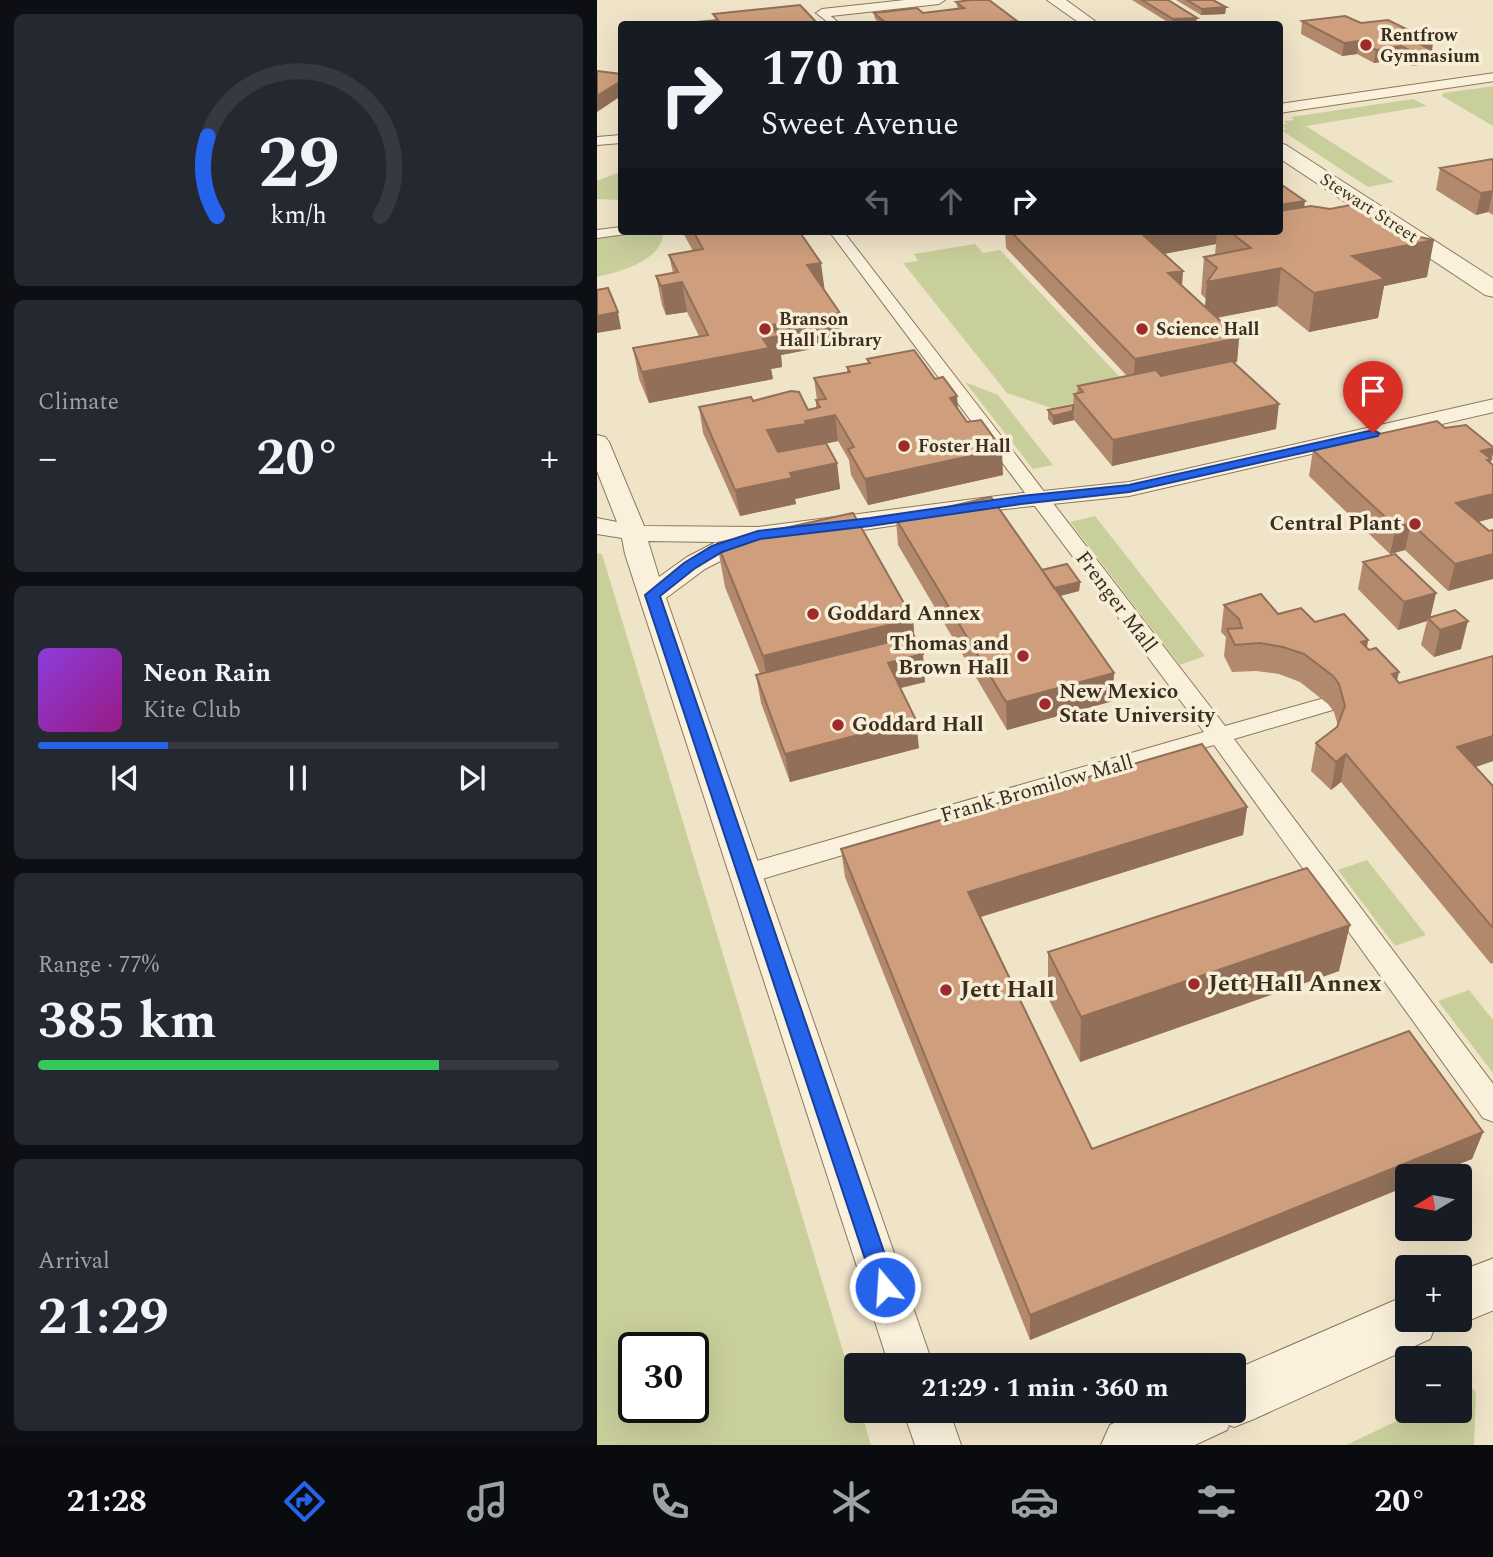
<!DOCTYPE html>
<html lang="en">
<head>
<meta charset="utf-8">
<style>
  body { margin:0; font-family:Spectral,serif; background:#242831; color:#f1f3f6; height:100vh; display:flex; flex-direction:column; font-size:26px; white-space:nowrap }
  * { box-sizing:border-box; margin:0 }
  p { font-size:23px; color:#9ea1a6 }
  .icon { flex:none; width:38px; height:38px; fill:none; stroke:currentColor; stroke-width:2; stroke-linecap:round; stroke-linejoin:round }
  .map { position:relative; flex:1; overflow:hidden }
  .drawer { display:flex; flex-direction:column; gap:14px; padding:14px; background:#0d0f14; width:597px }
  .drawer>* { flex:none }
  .top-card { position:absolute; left:21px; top:21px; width:665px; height:214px; border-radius:7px; box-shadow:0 7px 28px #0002; background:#171b24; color:#f1f3f6; overflow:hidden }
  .needle { width:46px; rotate:260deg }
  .tools { position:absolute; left:798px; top:1164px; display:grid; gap:14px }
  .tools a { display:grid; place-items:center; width:77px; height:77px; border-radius:7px; background:#171b24; box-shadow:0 7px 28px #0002; font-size:35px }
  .speed { position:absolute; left:21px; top:1332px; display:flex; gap:14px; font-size:35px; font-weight:700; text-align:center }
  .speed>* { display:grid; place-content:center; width:91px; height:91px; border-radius:50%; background:#171b24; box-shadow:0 7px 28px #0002; line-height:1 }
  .speed .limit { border:4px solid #111; border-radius:10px; background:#fff; color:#111 }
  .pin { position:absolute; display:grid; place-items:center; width:60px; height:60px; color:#fff; margin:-72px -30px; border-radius:50% 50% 50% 0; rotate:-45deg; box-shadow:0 0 7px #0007 }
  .pin .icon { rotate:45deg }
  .me { position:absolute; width:77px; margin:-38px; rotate:342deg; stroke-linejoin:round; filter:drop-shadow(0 0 5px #0008) }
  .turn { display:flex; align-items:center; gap:24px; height:147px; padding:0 28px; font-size:32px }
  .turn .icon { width:91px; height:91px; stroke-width:2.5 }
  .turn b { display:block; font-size:49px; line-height:60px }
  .lanes { display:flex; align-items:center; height:66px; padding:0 28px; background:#0003; justify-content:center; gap:35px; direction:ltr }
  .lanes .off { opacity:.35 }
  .big { font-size:52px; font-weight:700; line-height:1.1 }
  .drawer .widget { flex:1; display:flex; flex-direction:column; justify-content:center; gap:10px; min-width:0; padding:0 24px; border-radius:10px; background:#242831 }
  .drawer .dial { align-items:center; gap:0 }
  .dial svg { height:182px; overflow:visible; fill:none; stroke:#363941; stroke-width:7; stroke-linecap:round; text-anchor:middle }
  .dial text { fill:#f1f3f6; stroke:none }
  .song { display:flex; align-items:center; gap:21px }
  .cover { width:84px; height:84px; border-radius:10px; background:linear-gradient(135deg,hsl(270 70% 55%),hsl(310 70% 35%)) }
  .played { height:7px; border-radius:4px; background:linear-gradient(90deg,#2563eb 25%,#363941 25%) }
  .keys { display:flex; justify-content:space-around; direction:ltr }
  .heat { display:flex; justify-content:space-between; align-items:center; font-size:38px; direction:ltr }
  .charge { height:10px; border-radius:5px; background:linear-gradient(90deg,#34c759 77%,#363941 0) }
  .trip { position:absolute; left:247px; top:1353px; width:402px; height:70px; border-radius:7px; background:#171b24; box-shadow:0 7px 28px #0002; font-weight:700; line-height:70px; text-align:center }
  .tab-bar { display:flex; height:112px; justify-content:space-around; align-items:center; background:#090b0e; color:#9ea1a6 }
  .tab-bar .icon { width:49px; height:49px }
  .tab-bar .active { color:#2563eb }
  .tab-bar b { font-size:32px; color:#f1f3f6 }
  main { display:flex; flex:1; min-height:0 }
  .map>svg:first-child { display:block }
  .green { fill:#c9cf9b; fill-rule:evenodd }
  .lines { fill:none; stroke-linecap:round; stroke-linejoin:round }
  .pedestrian-casing { stroke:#8d765c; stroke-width:2 }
  .minor-casing { stroke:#8d765c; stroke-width:2 }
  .tertiary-casing { stroke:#8d765c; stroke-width:2 }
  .pedestrian { fill:#faf1dc; fill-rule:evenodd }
  .minor { fill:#faf1dc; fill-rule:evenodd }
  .tertiary { fill:#faf1dc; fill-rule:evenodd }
  .wall { fill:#b2896c; fill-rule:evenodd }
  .shaded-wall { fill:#916f58 }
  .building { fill:#cf9f7d; stroke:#916f58; stroke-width:2 }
  .route { fill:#2563eb; stroke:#184099; stroke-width:2 }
  .poi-dot { fill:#9e2a2b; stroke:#f7eed8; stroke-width:2.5 }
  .labels { text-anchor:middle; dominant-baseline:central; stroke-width:7; stroke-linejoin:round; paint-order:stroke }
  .far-poi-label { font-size:18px; font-weight:bold; fill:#3d2e20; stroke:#f7eed8; text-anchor:start }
  .far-street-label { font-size:18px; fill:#3d2e20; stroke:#f7eed8 }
  .poi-label { font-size:21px; font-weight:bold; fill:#3d2e20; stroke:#f7eed8; text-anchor:start }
  .street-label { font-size:21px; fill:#3d2e20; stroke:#f7eed8 }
  .near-poi-label { font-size:24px; font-weight:bold; fill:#3d2e20; stroke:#f7eed8; text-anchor:start }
</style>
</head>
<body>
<main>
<section class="drawer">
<div class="widget dial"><svg viewBox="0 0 100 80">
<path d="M14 69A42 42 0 1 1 86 69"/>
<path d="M14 69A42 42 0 0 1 10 34" stroke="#2563eb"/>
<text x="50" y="56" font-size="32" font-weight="700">29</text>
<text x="50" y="72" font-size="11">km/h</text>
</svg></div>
<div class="widget"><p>Climate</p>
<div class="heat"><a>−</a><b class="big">20°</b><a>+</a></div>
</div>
<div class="widget">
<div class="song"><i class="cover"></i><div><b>Neon Rain</b><p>Kite Club</p></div></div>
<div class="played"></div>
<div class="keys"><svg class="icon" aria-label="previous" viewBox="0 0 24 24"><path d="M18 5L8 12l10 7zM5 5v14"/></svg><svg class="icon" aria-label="pause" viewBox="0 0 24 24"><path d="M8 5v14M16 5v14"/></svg><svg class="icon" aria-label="next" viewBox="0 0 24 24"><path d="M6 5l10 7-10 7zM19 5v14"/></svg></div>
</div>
<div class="widget"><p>Range · 77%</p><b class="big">385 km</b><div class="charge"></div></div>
<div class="widget"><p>Arrival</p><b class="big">21:29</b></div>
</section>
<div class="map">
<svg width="897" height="1445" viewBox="0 0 897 1445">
  <rect width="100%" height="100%" fill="#f0e4c8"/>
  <path class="green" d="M 897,86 L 896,126 L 845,96 L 846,93 Z
    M 816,99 L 830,106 L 709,126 L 797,182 L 771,187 L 684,130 L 689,129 L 684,125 L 690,124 L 687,121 L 697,120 L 694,117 Z
    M 23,172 L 23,197 L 20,200 L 0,199 L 0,181 Z
    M 44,231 L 66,231 C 68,260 22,272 0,277 L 0,238 Z
    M 378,244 L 386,253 L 403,250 L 535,390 L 454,408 L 410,393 L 306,263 L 321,261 L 317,254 Z
    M 368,382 L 401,395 L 456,465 L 436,469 Z
    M 498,516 L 608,656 L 583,665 L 473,522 Z
    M 0,553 L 5,554 L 259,1394 L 259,1410 L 264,1411 L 274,1445 L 0,1445 ZM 37,1348 L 96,1348 L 96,1407 L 37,1407 Z
    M 770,860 L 829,935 L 798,946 L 741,870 Z
    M 872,990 L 896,1020 L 896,1073 L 841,1001 Z
    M 869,1387 L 875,1388 L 879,1392 L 877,1445 L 749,1445 L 821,1411 L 863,1410 L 863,1390 Z"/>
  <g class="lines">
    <defs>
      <path id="pedestrian" d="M 222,11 L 228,11 L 243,24 L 233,24 L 222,15 Z
        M 24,135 L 24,143 L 0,145 L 0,137 Z
        M 24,227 L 24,231 L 31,231 L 29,234 L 0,238 L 0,230 Z
        M 232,231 L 246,231 L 628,726 L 731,697 L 739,699 L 742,704 L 739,709 L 637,739 L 897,1085 L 897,1122 L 886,1118 L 617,745 L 148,884 L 139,881 L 135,874 L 139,867 L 607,732 Z"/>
      <path id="minor" d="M 308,0 L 348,0 L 342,4 L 225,17 L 219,13 L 225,9 Z
        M 897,73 L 897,81 L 682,113 L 682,104 Z
        M 897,399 L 897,412 L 532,496 L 408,509 L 273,529 L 158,543 L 108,569 L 69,598 L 336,1365 L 292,1365 L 28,554 L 25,538 L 0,534 L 0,518 L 20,522 L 0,471 L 0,435 L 8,437 L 12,442 L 47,526 L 161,527 L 408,495 L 532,482 ZM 51,541 L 119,542 L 90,557 L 62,577 Z
        M 306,1410 L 352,1410 L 364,1445 L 318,1445 Z"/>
      <path id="tertiary" d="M 450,0 L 469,0 L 502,24 L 484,24 Z
        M 682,143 L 689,145 L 897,279 L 897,297 L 888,295 L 682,158 Z
        M 897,1258 L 897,1310 L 863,1324 L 852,1320 L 863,1320 L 863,1271 Z
        M 810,1295 L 810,1320 L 841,1320 L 833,1339 L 657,1419 L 637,1427 L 632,1425 L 630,1430 L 598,1445 L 504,1445 L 513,1425 L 544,1410 L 637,1410 L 637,1370 Z"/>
    </defs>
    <use href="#pedestrian" class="pedestrian-casing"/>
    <use href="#minor" class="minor-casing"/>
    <use href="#tertiary" class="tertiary-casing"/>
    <use href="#pedestrian" class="pedestrian"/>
    <use href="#minor" class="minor"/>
    <use href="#tertiary" class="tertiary"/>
  </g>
  <path class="wall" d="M 535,0 L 571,0 L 599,24 L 574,24 Z
    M 579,0 L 616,0 L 629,7 L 628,14 L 604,15 Z
    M 359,2 L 420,24 L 284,24 L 278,19 L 277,13 L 326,13 L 361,9 Z
    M 705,21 L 764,23 L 836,42 L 833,64 L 815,66 L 802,59 L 777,63 L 760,54 L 745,56 L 704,34 Z
    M 896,159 L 896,215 L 891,212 L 879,215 L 839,190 L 843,168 Z
    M 707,207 L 830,277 L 787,286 L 781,318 L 712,332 L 680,306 L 620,318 L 642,338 L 640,362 L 637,362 L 679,429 L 515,466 L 477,420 L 456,425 L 451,419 L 451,410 L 476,405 L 477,394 L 480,393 L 481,386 L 530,376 L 409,248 L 408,231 L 682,231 ZM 619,244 L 618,255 L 607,257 L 604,294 L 609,299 L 608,307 L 585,286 L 586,271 L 567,254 Z
    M 85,231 L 202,231 L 227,290 L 243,313 L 246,343 L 184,355 L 185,367 L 174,369 L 176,379 L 52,403 L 42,379 L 36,348 L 102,336 L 90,312 L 69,315 L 65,305 L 59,276 L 76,273 L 72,255 L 96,251 Z
    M 270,359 L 361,409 L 406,475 L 271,505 L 254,475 L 252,460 L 241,441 L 229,443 L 240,463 L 243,489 L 198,499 L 199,504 L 143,516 L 106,433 L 102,407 L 156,401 L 211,410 L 219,408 L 219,400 L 220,400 L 217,378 L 250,372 L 250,367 L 271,363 Z
    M 778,435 L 894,463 L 896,465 L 896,518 L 881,522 L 851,591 L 808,550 L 793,554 L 712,476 L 716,450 L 733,447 L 734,440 Z
    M 299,519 L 445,570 L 483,582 L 482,591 L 463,596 L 516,701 L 410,730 L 301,545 Z
    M 120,543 L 316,619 L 317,636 L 328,682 L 304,688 L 322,748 L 193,782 L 164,703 L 159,675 L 163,674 L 128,587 Z
    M 766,562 L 839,593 L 833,617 L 864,649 L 837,657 L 824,645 L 830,621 L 801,630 L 761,589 Z
    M 627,605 L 681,614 L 718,622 L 771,640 L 770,648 L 802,683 L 896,656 L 896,761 L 879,767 L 896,786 L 896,963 L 894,964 L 744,782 L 734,790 L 714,771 L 719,743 L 741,726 L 737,712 L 731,704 L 703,682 L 682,674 L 659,671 L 635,672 L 627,656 L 629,637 L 624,632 Z
    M 650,807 L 646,835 L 384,917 L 495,1149 L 886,1132 L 875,1159 L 810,1176 L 810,1186 L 433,1340 L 248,877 L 244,849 Z
    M 451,952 L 742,971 L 483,1062 L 451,998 Z"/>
  <path class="shaded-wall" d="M 629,7 L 628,14 L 604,15 L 605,9 Z
    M 600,18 L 599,24 L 575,24 L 576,19 Z
    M 420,21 L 420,24 L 389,24 Z
    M 762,41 L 760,54 L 745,56 L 747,43 Z
    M 836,42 L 833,64 L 815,66 L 818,53 L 823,44 Z
    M 804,46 L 802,59 L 777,63 L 779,50 Z
    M 24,81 L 24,96 L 0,112 L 0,96 Z
    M 896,191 L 891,212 L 879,215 L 884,193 Z
    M 708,201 L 705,223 L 682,227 L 682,205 Z
    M 570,231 L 620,231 L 619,244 L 545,258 L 546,235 Z
    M 837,240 L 830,277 L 787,286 L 781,318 L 712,332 L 717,293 L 755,256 Z
    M 224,263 L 228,292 L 210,265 Z
    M 684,268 L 680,306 L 607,320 L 610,282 Z
    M 586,271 L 584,294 L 571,273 Z
    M 85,282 L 90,312 L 69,315 L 64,286 Z
    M 21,312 L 24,329 L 0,333 L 0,316 Z
    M 243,313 L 246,343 L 184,355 L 185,367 L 174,369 L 176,379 L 52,403 L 45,372 L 166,339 L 175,325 Z
    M 642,338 L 640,362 L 536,383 L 538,359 Z
    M 360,396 L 362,422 L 353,398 Z
    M 682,404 L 679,429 L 515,466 L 516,440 Z
    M 476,411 L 477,420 L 456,425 L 456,416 Z
    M 238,415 L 241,441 L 174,456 L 170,430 Z
    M 896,448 L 896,454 L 891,474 L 884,451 Z
    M 405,449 L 406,475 L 271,505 L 268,479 Z
    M 240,463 L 243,489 L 198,499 L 199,504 L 143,516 L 138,490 L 193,473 Z
    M 896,494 L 896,518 L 853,529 L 859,503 Z
    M 814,523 L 808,550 L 793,554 L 799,527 Z
    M 896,554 L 896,579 L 851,591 L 858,564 Z
    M 483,582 L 482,591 L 447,600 L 447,590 Z
    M 839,593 L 833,619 L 831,618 L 830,621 L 801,630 L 807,602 Z
    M 316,619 L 319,656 L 326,654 L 328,682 L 294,690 L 174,701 L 166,656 Z
    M 871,621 L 864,649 L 837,657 L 843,630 Z
    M 771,640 L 766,667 L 764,642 Z
    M 802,672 L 795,700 L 795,674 Z
    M 517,673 L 516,701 L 410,730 L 409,702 Z
    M 319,720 L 322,748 L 193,782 L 188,754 Z
    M 896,736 L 896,761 L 853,775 L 860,747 Z
    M 749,754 L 744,782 L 734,790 L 739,762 Z
    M 650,807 L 646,835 L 373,920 L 371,892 Z
    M 753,925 L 742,971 L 483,1062 L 484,1017 Z
    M 886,1132 L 875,1159 L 834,1176 L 810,1176 L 810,1186 L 433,1340 L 433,1315 Z"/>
  <path class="building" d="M 374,0 L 392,0 L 420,21 L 389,24 L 290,24 L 277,13 L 320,8 L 326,13 L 367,8 L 359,2 Z
    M 545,0 L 571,0 L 600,18 L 576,19 Z
    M 590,0 L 616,0 L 629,7 L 605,9 Z
    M 203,5 L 221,24 L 101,24 L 99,22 L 121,20 L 116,14 Z
    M 748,16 L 764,23 L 791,20 L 836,42 L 823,44 L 836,51 L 818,53 L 804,46 L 779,50 L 762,41 L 747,43 L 705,21 Z
    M 0,71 L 24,74 L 24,81 L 0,96 Z
    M 896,159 L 896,191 L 884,193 L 843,168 Z
    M 682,183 L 708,201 L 682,205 Z
    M 764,203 L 813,235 L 837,240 L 755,256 L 788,279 L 717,293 L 684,268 L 610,282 L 620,268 L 607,257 L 654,248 L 632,231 L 682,231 L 682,211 L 714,206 L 733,209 Z
    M 96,231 L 202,231 L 224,263 L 210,265 L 243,313 L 175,325 L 181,336 L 166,339 L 172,348 L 45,372 L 36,348 L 111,335 L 85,282 L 64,286 L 59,276 L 81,272 L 72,255 L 106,249 Z
    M 413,231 L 570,231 L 546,235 L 586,271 L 571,273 L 642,338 L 538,359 Z
    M 11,288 L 21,312 L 0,316 L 0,290 Z
    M 317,350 L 338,379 L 346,377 L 360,396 L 353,398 L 370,422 L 384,420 L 405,449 L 268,479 L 251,449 L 257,447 L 238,415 L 208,421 L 209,424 L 170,430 L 181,452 L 229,443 L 240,463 L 193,473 L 195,478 L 138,490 L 102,407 L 154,397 L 156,401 L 194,391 L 202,392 L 211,410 L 223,407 L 219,400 L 229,399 L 217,378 L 253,372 L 250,367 L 273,363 L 270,359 Z
    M 635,361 L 682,404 L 516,440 L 477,394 L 486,392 L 481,386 L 559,370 L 564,376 Z
    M 476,405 L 476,411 L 456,416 L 451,410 Z
    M 840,421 L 848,428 L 869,425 L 896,447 L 896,448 L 884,451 L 894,459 L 890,460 L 896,465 L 896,494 L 859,503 L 892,531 L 896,530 L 896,554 L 858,564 L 814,523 L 799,527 L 716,450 L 739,445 L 734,440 L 774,431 L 778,435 Z
    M 394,497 L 517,673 L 409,702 L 299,519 Z
    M 256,513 L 316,619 L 166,656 L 120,543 Z
    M 798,554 L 839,593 L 807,602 L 766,562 Z
    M 470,564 L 483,582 L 457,588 L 445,570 Z
    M 664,594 L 681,614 L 704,608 L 718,622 L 747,614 L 771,640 L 764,642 L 772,650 L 779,648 L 802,672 L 795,674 L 802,683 L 896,656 L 896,736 L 860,747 L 896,786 L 896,928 L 749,754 L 739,762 L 719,743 L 740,727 L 748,706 L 742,684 L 736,676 L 707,654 L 686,647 L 663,643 L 638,645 L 630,629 L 645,628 L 642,619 L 627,605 Z
    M 858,610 L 871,621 L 843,630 L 831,618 Z
    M 317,636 L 326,654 L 291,663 L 319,720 L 188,754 L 159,675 Z
    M 605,744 L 650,807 L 371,892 L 495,1149 L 812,1031 L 886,1132 L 433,1315 L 244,849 Z
    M 710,868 L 753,925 L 484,1017 L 451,952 Z"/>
  <path class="route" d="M 776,430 L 782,433 L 781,436 L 532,492 L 424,504 L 273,526 L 163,539 L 125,552 L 97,569 L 63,596 L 299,1287 L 296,1295 L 288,1299 L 280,1295 L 48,595 L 87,563 L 115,546 L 161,531 L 273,518 L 424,496 L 532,485 Z"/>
  <g class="poi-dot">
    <circle cx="769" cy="45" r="7"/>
    <circle cx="168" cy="329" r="7"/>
    <circle cx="545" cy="329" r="7"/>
    <circle cx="307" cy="446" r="7"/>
    <circle cx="818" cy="524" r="7"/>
    <circle cx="216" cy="614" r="7"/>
    <circle cx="426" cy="656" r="7"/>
    <circle cx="448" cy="704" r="7"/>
    <circle cx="241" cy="725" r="7"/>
    <circle cx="597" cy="984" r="7"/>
    <circle cx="349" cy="990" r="7"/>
  </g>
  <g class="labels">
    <g class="far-poi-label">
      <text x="783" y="35">Rentfrow<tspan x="783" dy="21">Gymnasium</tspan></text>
      <text x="182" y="319">Branson<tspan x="182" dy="21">Hall Library</tspan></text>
      <text x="559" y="329">Science Hall</text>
      <text x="321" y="446">Foster Hall</text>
    </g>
    <g class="far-street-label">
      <text transform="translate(772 208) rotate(33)">Stewart Street</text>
    </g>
    <g class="poi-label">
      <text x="804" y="524" text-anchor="end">Central Plant</text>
      <text x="230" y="614">Goddard Annex</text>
      <text x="412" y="644" text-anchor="end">Thomas and<tspan x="412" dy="24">Brown Hall</tspan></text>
      <text x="462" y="692">New Mexico<tspan x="462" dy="24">State University</tspan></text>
      <text x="255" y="725">Goddard Hall</text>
    </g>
    <g class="street-label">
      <text transform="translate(519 602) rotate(53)">Frenger Mall</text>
      <text transform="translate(440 789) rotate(-16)">Frank Bromilow Mall</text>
    </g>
    <g class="near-poi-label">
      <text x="611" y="984">Jett Hall Annex</text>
      <text x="363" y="990">Jett Hall</text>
    </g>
  </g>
</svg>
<div class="tools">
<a><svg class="needle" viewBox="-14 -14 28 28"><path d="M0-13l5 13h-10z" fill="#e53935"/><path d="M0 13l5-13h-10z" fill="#9ea1a6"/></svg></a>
<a>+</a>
<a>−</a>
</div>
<div class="speed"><div class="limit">30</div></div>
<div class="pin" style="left:776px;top:433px;background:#d93025"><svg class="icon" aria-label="arrive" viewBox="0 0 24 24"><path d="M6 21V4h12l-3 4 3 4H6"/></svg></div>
<svg class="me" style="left:288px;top:1287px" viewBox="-20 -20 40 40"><circle r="17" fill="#2563eb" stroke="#fff" stroke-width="3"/><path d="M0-11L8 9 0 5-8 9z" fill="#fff"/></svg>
<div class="trip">21:29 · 1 min · 360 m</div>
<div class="top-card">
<div class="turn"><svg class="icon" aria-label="right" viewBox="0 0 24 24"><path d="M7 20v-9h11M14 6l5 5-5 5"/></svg><div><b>170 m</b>Sweet Avenue</div></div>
<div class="lanes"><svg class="icon off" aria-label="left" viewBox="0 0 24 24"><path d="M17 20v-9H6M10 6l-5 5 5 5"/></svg><svg class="icon off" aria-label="ahead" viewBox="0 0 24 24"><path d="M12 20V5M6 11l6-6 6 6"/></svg><svg class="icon" aria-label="right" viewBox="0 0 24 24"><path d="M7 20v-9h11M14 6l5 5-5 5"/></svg></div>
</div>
</div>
</main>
<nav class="tab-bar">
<b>21:28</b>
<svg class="icon active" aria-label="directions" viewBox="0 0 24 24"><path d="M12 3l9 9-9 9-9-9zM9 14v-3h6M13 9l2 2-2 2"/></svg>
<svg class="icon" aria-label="music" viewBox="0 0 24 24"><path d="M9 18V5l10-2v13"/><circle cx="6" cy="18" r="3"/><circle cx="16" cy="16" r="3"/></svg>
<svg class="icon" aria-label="phone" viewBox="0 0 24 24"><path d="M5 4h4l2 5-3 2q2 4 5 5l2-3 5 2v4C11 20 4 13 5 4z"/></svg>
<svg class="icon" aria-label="climate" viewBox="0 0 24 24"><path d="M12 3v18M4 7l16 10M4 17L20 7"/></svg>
<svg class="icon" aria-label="car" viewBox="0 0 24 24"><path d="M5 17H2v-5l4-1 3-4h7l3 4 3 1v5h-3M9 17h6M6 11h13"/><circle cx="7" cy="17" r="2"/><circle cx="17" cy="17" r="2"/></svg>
<svg class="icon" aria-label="filters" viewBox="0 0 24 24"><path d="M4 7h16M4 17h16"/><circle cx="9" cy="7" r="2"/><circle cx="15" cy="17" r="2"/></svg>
<b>20°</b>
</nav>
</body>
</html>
